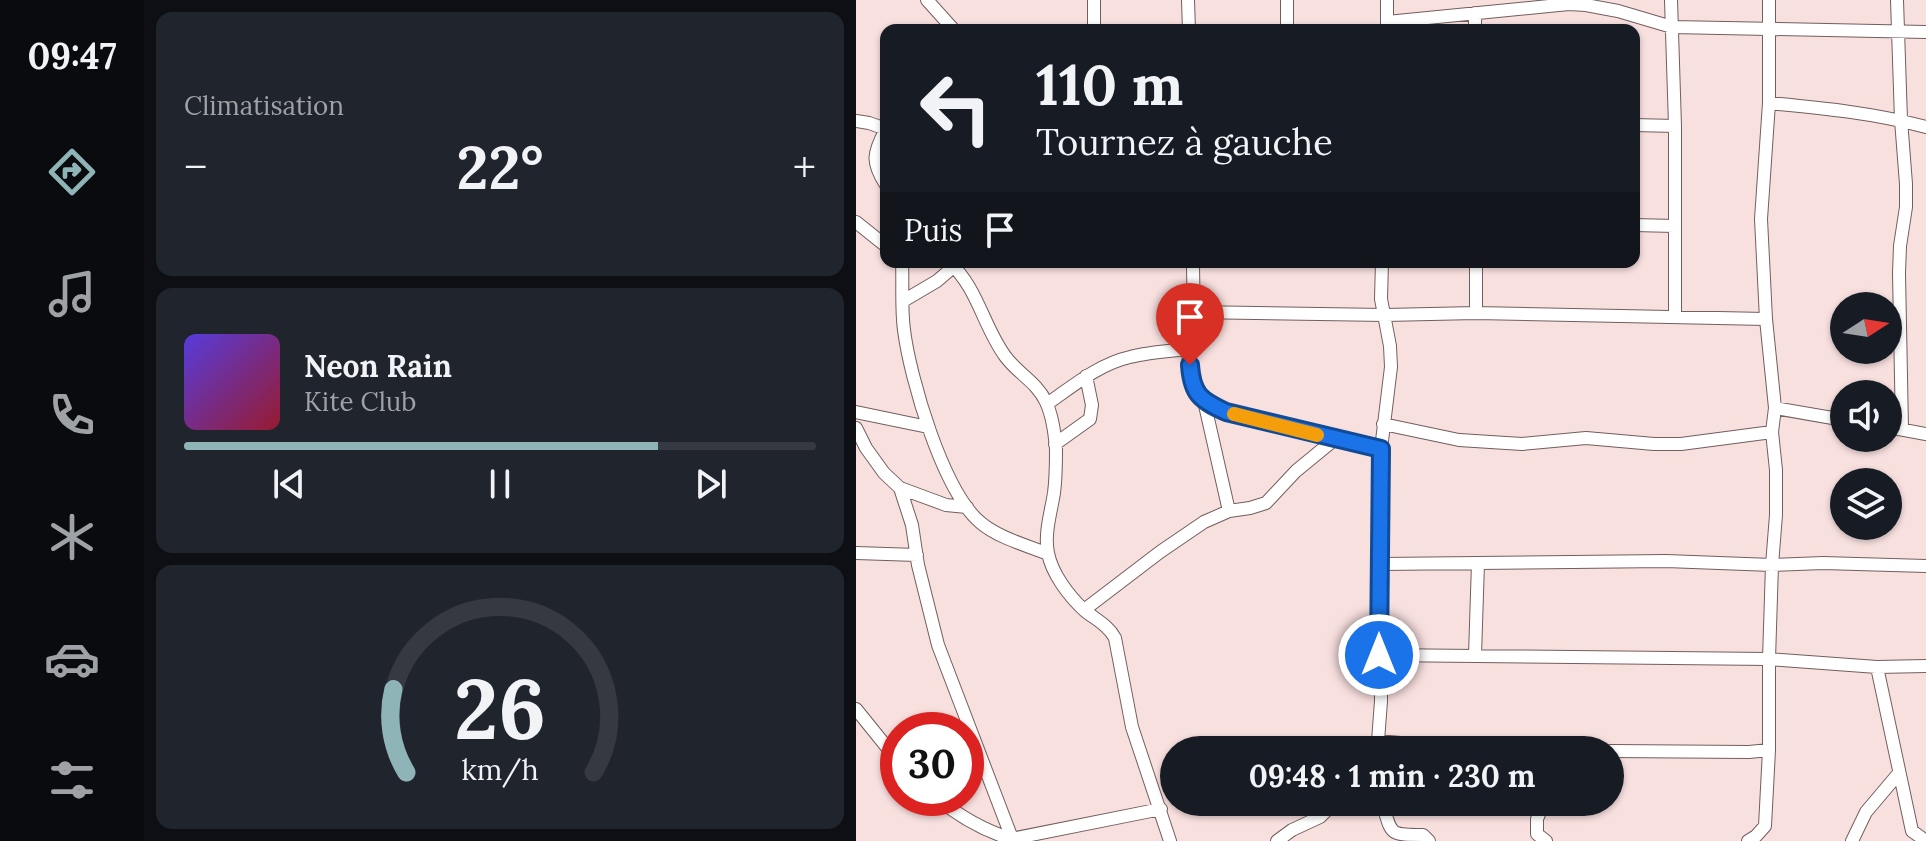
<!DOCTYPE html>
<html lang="fr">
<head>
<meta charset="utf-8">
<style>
  body { margin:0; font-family:Lora,serif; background:#20242c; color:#f1f3f6; height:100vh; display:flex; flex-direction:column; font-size:30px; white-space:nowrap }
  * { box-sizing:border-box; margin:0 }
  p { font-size:26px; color:#9ea1a6 }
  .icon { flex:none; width:44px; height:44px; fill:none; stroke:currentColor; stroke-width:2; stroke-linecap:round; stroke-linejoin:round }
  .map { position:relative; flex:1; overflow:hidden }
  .sheet { display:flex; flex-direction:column; gap:12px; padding:12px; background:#0d0f14; width:712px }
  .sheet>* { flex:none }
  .banner { position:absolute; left:24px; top:24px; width:760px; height:244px; border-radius:16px; box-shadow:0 2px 6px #0004; background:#171b24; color:#f1f3f6; overflow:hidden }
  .needle { width:52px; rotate:78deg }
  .controls { position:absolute; left:974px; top:292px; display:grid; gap:16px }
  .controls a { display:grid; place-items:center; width:72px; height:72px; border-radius:50%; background:#171b24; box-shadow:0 2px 6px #0004; font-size:40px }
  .speed { position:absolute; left:24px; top:712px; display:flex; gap:16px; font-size:40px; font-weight:700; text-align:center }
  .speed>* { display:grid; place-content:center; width:104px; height:104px; border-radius:50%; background:#171b24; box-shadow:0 2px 6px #0004; line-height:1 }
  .speed .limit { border:12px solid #d22; background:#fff; color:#111 }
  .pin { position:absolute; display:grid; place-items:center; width:68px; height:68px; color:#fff; margin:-82px -34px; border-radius:50% 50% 50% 0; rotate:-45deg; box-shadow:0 0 8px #0007 }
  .pin .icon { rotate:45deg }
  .me { position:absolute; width:88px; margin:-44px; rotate:0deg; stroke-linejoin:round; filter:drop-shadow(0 0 6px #0008) }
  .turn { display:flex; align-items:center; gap:28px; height:168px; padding:0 24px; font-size:36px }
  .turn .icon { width:104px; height:104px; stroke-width:2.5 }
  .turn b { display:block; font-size:56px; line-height:68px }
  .then { display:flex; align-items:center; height:76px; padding:0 24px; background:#0003; gap:16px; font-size:30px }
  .big { font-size:60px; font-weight:700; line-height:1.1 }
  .sheet .tile { flex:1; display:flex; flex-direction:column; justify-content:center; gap:12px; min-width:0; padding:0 28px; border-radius:16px; background:#20242c }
  .sheet .dial { align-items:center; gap:0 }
  .dial svg { height:208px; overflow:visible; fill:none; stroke:#363941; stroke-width:7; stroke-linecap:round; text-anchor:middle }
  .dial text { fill:#f1f3f6; stroke:none }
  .song { display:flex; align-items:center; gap:24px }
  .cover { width:96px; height:96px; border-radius:12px; background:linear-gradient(135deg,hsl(250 70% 55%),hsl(350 70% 35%)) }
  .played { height:8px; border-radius:4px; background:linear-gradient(90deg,#8fb4b7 75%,#363941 75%) }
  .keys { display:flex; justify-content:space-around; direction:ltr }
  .heat { display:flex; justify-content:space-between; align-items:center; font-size:44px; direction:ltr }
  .trip { position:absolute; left:304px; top:736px; width:464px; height:80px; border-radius:40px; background:#171b24; box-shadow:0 2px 6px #0004; font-weight:700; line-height:80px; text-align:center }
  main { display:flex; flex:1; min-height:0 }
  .tab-bar { display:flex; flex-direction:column; width:144px; justify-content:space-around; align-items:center; background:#090b0e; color:#9ea1a6 }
  .tab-bar .icon { width:56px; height:56px }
  .tab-bar .selected { color:#8fb4b7 }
  .tab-bar b { font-size:36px; color:#f1f3f6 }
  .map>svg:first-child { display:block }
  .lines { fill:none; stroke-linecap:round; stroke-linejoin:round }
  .street-casing { stroke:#725e5d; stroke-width:14 }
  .street { stroke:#fff; stroke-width:12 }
  .route-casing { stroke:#114b97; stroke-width:20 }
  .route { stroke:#1a73e8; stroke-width:14 }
  .slow { stroke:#f59e0b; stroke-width:14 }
</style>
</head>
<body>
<main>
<nav class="tab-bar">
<b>09:47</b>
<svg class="icon selected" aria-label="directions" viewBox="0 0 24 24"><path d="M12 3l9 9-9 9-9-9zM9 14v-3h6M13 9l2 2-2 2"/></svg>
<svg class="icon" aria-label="music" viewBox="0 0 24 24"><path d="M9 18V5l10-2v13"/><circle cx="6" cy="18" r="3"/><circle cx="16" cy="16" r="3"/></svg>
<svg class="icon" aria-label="phone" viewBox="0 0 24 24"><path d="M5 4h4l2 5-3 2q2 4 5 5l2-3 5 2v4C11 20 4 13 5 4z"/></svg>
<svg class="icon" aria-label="climate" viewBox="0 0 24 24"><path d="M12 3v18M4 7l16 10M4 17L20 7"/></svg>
<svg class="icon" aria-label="car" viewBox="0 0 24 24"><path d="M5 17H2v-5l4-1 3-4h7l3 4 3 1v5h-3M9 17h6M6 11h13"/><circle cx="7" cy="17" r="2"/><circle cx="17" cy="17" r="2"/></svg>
<svg class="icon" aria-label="filters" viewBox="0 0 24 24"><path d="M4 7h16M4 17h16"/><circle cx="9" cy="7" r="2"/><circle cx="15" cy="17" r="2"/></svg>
</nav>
<section class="sheet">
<div class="tile"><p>Climatisation</p>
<div class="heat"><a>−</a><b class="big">22°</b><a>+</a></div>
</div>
<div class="tile">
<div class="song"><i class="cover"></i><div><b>Neon Rain</b><p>Kite Club</p></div></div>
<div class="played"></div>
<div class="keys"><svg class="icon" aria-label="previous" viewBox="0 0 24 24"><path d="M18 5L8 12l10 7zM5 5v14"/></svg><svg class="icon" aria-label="pause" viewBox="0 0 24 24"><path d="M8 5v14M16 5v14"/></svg><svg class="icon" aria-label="next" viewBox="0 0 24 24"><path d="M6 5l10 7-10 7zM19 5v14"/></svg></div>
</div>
<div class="tile dial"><svg viewBox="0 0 100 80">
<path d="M14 69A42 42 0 1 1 86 69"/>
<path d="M14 69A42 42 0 0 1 9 37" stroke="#8fb4b7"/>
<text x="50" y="56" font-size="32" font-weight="700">26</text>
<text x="50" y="72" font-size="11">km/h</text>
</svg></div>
</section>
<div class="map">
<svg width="1070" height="841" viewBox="0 0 1070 841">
  <rect width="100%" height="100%" fill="#f8e0df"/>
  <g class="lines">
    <defs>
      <path id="street" d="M 71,0 L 98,30
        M 238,0 L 238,30
        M 332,0 L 333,30
        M 431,0 L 431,30
        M 815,0 L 819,126 L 819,317
        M 1041,0 L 1045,120 L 1050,184 L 1050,207 L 1044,246 L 1043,273 L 1046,429
        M 619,13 L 619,30
        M 531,22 L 713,4 L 730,5 L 762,11 L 816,27 L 1070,32
        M 531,29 L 531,0
        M 913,103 C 966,108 1018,113 1070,127
        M 0,121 L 13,123 L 30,129 C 17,153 15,162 30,185
        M 778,125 L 819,126
        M 0,222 L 30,246
        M 778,225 L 819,226
        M 46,262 C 47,284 45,308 48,330 C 54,378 87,492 125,523 C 143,538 170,545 192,554
        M 93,262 C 122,288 127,326 149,356 C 161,373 181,382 190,402 C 196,415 199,435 200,450 C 200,464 200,478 198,493 C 195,512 188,534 192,553 C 196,574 213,596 228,610 C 239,619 252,625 259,638 L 276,727 L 314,841
        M 337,262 C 337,279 338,295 337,312 C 335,337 325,375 343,397 C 349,404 361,408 370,412 L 525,449
        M 620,262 L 620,313
        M 47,301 L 81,281 L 103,262
        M 337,312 L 529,315 L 620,313 L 910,319
        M 348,401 L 373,511
        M 191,404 C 217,386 243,364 274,357 C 293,352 313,351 332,349
        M 919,408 L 988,420
        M 0,412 L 72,427
        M 527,424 L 603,440 L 666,444 L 730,438 L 798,444 L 825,444 L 916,432
        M 1032,427 L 1070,434
        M 0,428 L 10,448 L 28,473 L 44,488 L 56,525 L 62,565 L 82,645 L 157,841
        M 199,444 L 234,419 L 236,405 L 230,376
        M 44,488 L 90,505 L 111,507
        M 0,553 L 61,555
        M 524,564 L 810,561 L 916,565 L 967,563 L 1070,566
        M 228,610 L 304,552 L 348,522 L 373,511 L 394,508 L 410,503 L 440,471 L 479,439
        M 523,655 L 913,659 L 1021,667 L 1070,666
        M 619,655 L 622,563
        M 1021,667 L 1056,831 L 1070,841
        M 0,709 L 42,761
        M 522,741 L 624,750
        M 519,750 L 522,741 L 525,701 L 525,449 L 535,367 L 534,346 L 525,299 L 526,262
        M 754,751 L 893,752 L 913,750 L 913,659 L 916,565 L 920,515 L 920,470 L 916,432 L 919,408 L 910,319 L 905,219 L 913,103 L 913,0
        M 81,798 C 104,817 127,830 155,839 L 305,809
        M 526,802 C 536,835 532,835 567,835 L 573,841
        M 688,802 L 681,819 L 681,834 L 690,841
        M 421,841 L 436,830 L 464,817 L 479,802
        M 892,841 L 900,836 L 909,826 L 913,750
        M 996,841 L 1010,812 L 1043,773"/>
    </defs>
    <use href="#street" class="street-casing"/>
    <use href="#street" class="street"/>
  </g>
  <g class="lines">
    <defs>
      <path id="route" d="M 334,365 C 336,394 344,400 370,412 L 525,449 L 523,655"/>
    </defs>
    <use href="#route" class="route-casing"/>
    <use href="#route" class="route"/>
    <path class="slow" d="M 378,414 L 461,435"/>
  </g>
</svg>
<div class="controls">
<a><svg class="needle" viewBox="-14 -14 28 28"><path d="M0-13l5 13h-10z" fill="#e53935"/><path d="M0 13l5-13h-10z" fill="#9ea1a6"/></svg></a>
<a><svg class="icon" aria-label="sound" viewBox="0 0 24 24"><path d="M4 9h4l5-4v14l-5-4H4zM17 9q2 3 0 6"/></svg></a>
<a><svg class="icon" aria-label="layers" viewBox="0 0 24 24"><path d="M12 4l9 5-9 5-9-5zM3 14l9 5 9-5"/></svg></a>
</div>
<div class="speed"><div class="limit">30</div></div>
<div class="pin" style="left:334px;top:365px;background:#d93025"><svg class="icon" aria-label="arrive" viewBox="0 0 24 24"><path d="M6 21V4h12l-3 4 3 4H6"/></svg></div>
<svg class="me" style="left:523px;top:655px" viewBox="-20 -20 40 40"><circle r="17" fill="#1a73e8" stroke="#fff" stroke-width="3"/><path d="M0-11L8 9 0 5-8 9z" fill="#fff"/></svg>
<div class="trip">09:48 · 1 min · 230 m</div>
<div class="banner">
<div class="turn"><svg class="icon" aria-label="left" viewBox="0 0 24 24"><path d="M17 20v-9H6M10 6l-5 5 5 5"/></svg><div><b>110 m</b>Tournez à gauche</div></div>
<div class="then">Puis<svg class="icon" aria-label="arrive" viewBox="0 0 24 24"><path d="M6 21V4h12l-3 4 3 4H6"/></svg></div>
</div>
</div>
</main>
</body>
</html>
